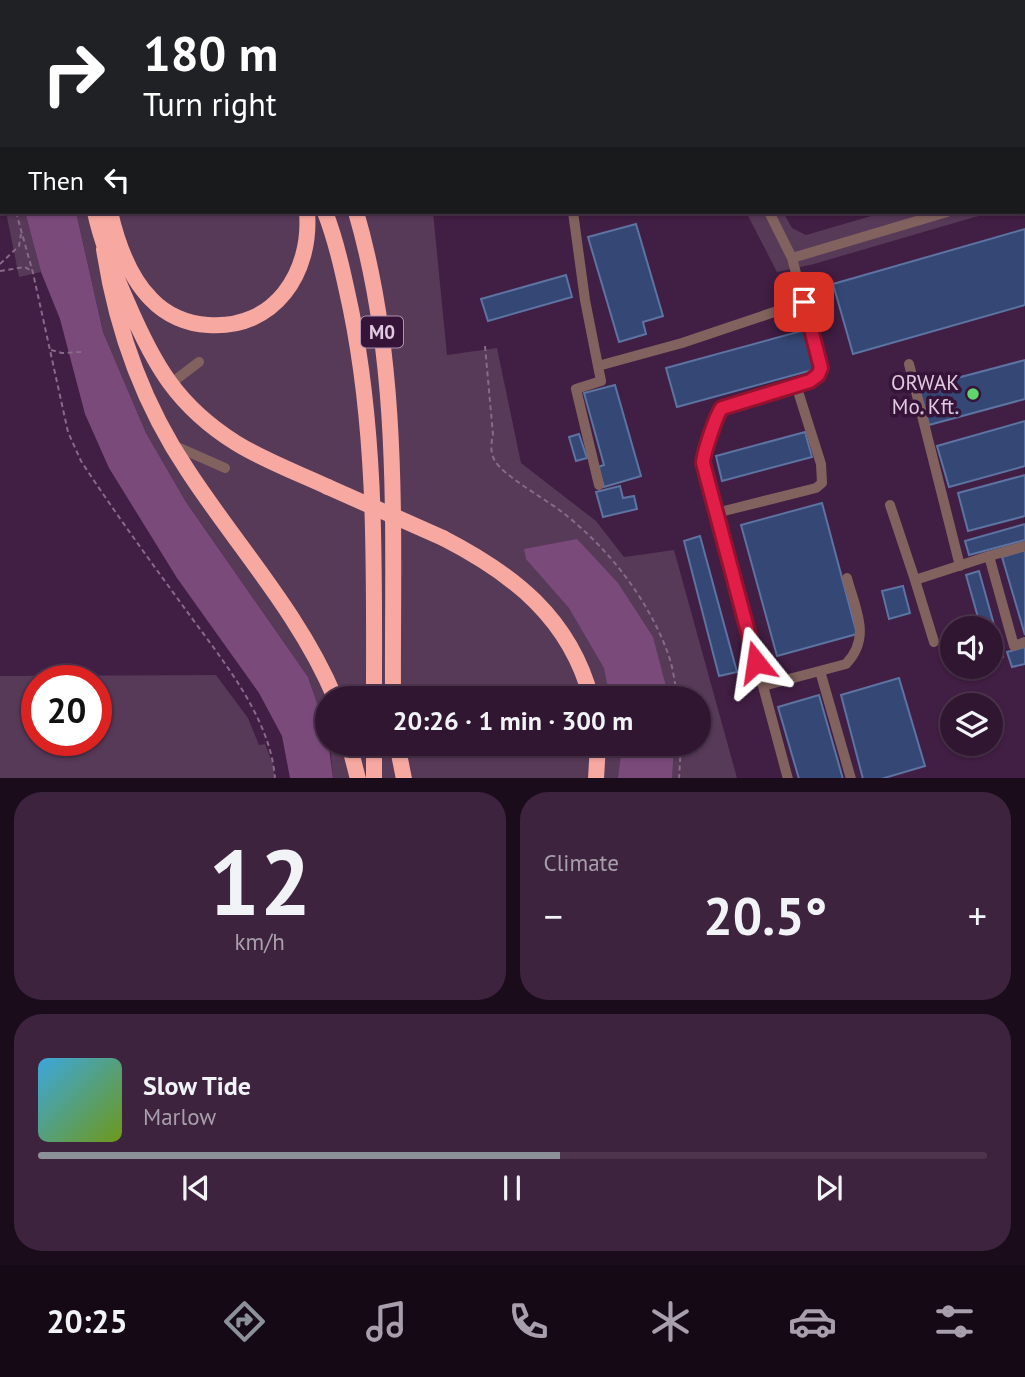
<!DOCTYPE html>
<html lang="en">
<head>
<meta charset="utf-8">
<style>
  body { margin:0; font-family:"PT Sans",sans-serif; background:#3d233e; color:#f1f3f6; height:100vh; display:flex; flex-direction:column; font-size:26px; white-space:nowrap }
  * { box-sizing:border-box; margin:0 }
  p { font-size:23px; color:#a89fac }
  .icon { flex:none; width:38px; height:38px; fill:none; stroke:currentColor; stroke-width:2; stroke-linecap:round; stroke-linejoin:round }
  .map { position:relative; height:778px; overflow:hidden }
  .panel { display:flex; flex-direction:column; gap:14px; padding:14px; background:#1b0c1c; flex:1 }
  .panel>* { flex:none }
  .guide { position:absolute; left:0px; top:0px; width:1026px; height:214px; box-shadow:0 2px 5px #0004,0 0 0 2px #4c354d; background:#202124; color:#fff; overflow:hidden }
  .buttons { position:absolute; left:940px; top:616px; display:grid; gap:14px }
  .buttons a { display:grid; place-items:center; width:63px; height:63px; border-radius:50%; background:#311632; box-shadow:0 2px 5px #0004,0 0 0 2px #4c354d; font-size:35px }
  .speed { position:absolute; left:21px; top:665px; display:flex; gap:14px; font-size:35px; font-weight:700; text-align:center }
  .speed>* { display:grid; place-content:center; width:91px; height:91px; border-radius:50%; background:#311632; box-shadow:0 2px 5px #0004,0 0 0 2px #4c354d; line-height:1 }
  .speed .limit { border:10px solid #d22; background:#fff; color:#111 }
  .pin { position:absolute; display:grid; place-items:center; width:60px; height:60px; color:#fff; margin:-30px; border-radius:14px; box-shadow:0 4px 10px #0006 }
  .me { position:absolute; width:77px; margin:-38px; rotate:345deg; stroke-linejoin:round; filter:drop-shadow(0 0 5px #0008) }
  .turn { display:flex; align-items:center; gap:24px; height:147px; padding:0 28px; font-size:32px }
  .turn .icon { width:91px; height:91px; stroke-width:2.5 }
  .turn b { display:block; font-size:49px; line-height:60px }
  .then { display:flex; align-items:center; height:66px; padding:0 28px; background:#0003; gap:14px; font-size:26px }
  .big { font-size:52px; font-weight:600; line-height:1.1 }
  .panel .card { flex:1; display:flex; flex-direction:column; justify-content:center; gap:10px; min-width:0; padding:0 24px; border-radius:28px; background:#3d233e }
  .panel .dial { align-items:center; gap:0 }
  .dial b { font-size:91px; line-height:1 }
  .song { display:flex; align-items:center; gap:21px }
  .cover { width:84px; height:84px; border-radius:10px; background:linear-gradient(135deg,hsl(200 70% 55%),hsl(80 70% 35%)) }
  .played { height:7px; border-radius:4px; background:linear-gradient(90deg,#8c9099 55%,#4c354d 55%) }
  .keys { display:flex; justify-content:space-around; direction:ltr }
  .heat { display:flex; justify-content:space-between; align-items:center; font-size:38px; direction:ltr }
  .panel .tiles { flex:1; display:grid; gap:14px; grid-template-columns:1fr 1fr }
  .card:last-child { grid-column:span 2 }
  .trip { position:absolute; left:315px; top:686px; width:396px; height:70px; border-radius:35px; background:#311632; box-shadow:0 2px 5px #0004,0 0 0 2px #4c354d; font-weight:600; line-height:70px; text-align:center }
  .dock { display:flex; height:112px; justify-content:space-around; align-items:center; background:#140914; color:#a89fac }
  .dock .icon { width:49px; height:49px }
  .dock .current { color:#8c9099 }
  .dock b { font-size:32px; color:#f1f3f6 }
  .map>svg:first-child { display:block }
  .green { fill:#573958; fill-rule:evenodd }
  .forest { fill:#7a4a7b }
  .building { fill:#354875; stroke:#5d73a2; stroke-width:2 }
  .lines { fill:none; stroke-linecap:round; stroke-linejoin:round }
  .path { stroke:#876a88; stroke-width:2; stroke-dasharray:5 3.5; stroke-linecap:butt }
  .minor { stroke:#82625e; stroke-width:10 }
  .highway { stroke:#f7a8a0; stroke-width:16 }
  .highway-bridge { stroke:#f7a8a0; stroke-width:16 }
  .route-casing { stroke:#92132f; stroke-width:18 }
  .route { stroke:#e11d48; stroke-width:12 }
  .poi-dot { fill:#5fd56b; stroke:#361338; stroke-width:2.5 }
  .labels { text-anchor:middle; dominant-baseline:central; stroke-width:7; stroke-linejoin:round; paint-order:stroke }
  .shield { fill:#361338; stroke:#ad93ae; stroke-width:2 }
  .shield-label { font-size:19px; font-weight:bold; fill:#e0cae0 }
  .poi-label { font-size:21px; fill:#e0cae0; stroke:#361338; text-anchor:end }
</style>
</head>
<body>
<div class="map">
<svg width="1025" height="779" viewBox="0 0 1025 779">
  <rect width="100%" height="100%" fill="#411e43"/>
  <path class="green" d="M 0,0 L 475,0 L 477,2 L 2,2 L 2,193 Z
    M 6,212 L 25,212 L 41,272 L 19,277 Z
    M 76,212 L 433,212 L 447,355 L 497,348 L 521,463 L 596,521 L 624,557 L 674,550 L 737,778 L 333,778 L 330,744 L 698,744 L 698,698 L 327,698 L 327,732 L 308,677 L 186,502 L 146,433 L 103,332 Z
    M 746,212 L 783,212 L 792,228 L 806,235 L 885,212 L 992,212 L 814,264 L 777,272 Z
    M 216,675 L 248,718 L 259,745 L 265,744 L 274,767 L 274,778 L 0,778 L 0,676 ZM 37,681 L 96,681 L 96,740 L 37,740 Z"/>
  <path class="forest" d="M 25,212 L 76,212 L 103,332 L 146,433 L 186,502 L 308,677 L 327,732 L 333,778 L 290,778 L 282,736 L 259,693 L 177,578 L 109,468 L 85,414 L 60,319 L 41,272 Z
    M 577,539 L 618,583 L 653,637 L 669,698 L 610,698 L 604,668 L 569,608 L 526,559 L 524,549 Z
    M 619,744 L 674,744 L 672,778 L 618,778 L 621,755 Z"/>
  <path class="building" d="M 573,0 L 624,0 L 618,2 Z
    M 1025,51 L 1025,143 L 1024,143 L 1024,52 Z
    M 636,224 L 663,316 L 643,322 L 646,334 L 619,342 L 588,237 Z
    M 1025,229 L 1025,305 L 853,354 L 833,284 Z
    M 566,275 L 572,297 L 488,321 L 481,299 Z
    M 805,330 L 816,369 L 677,407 L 666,368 Z
    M 1025,360 L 1025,399 L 929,425 L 919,388 Z
    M 615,385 L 641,476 L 604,487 L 598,467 L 604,465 L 584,393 Z
    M 1025,421 L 1025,466 L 949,487 L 937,446 Z
    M 805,432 L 812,457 L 722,481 L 716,456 Z
    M 579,434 L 587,458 L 576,461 L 569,437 Z
    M 1025,475 L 1025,516 L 968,531 L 958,493 Z
    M 620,486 L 623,498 L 634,496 L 637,509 L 603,517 L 596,492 Z
    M 822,503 L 857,634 L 777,656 L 741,525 Z
    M 1025,524 L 1025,540 L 969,555 L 965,541 Z
    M 700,536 L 737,672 L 719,676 L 684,541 Z
    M 1025,550 L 1025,635 L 1002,557 Z
    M 979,571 L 1003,657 L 990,661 L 990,628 L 981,628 L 966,575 Z
    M 903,586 L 910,613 L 889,619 L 882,591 Z
    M 1025,647 L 1025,664 L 1012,667 L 1007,652 Z
    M 899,678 L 925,766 L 881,779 L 863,779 L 841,695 Z
    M 819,695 L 843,779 L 799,779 L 778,707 Z"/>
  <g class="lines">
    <path class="path" d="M 0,141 L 2,148
      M 16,212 L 33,273 L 68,432 L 81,461 C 113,510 148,558 183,606 C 218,655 271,716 275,779
      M 0,264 L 19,246 L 21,234
      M 0,271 L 25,267 L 33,272
      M 485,346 L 493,435 C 491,443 490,453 495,461 C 503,475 543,498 558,509 C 605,544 647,597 667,651 C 673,666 675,683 677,698
      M 51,350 L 62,353 L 81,352
      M 679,779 L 681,744"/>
    <path class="minor" d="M 851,0 L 855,2
      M 432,2 L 436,0
      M 887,2 L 887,0
      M 920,2 L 920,0
      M 986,2 L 996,0
      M 1024,188 L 1025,188
      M 573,212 L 585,300 L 598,366 L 682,343 L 804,302
      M 769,212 L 792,258 L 947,212
      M 909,364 L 960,566
      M 598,366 L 601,381 L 576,389 L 599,485
      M 170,384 L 199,362
      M 173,445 L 225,468
      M 890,505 L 915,580 L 989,556 L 1014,646 L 1025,642
      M 716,513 L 816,488 L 822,483 L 821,464 L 796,385
      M 989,556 L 1025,546
      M 915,580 L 934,642
      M 820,671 L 851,779
      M 763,686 L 846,664 C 872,637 855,609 847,578
      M 518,695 L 525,698
      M 788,779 L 703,463 C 703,455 717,413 722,408 L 810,381 L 818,375 L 821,368 L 792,258"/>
    <path class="highway" d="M 30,0 L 32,2
      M 58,0 L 59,2
      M 218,0 L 219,2
      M 253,0 L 255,2
      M 95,212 C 102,244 114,272 127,302 C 154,365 177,406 236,443 C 265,461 298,473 328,487
      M 110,212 C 117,242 129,277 151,299 C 166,315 187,324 208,325 C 275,330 312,272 307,212
      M 325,212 C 337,243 344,277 351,310 C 377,438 374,568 374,698
      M 356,212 C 402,369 392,536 393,698
      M 104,249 C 116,328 143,404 188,471 C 237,546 300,614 335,698
      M 443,538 C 513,574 570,618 591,698
      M 349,744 L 358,779
      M 374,744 L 374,779
      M 397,744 L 404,779
      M 596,779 L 598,744"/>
    <path class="highway-bridge" d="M 328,487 L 443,538"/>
  </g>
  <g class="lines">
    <defs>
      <path id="route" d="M 756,662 L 703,463 C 703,455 717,412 722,408 L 810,381 L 818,375 L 821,368 L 804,302"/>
    </defs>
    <use href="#route" class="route-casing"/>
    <use href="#route" class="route"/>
  </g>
  <circle class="poi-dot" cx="973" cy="394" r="7"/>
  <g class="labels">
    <rect class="shield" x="361" y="316.5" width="42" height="31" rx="5"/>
    <g class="shield-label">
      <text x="382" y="332">M0</text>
    </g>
    <g class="poi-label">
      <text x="959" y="382">ORWAK<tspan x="959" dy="24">Mo. Kft.</tspan></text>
    </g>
  </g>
</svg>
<div class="buttons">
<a><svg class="icon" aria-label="sound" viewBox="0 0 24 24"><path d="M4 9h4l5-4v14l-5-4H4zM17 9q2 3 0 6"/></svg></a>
<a><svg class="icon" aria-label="layers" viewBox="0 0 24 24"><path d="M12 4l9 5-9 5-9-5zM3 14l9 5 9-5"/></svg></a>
</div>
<div class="speed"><div class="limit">20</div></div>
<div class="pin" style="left:804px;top:302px;background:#d93025"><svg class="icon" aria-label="arrive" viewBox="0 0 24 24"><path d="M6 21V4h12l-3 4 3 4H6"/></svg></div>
<svg class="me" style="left:756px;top:662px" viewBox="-20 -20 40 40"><path d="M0-17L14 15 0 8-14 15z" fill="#e11d48" stroke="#fff" stroke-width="4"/></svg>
<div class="trip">20:26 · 1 min · 300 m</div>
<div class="guide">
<div class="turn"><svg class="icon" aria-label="right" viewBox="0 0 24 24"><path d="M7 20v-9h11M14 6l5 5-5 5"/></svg><div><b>180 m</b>Turn right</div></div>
<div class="then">Then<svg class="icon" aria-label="left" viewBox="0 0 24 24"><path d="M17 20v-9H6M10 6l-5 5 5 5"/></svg></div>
</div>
</div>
<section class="panel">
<div class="tiles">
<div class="card dial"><b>12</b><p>km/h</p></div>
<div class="card"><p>Climate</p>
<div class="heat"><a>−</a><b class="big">20.5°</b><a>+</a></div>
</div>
<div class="card">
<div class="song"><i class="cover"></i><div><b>Slow Tide</b><p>Marlow</p></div></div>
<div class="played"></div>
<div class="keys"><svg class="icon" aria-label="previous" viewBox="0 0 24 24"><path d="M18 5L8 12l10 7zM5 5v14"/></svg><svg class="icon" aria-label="pause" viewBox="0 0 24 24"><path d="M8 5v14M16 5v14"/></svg><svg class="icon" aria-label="next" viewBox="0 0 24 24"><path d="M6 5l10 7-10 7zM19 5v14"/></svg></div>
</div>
</div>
</section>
<nav class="dock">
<b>20:25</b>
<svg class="icon current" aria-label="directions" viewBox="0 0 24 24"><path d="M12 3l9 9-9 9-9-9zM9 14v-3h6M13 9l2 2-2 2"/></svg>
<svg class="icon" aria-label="music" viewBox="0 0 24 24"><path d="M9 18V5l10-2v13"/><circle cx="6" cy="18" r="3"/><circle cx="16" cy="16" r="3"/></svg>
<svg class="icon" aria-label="phone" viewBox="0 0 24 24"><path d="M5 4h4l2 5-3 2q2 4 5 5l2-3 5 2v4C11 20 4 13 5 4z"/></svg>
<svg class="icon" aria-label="climate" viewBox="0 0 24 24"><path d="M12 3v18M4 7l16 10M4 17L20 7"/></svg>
<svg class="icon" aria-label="car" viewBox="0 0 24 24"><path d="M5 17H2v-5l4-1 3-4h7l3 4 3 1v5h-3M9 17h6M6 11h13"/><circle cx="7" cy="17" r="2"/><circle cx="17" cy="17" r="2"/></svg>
<svg class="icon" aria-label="filters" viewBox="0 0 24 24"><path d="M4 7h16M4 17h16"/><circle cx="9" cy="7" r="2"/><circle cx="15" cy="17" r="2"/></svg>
</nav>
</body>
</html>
